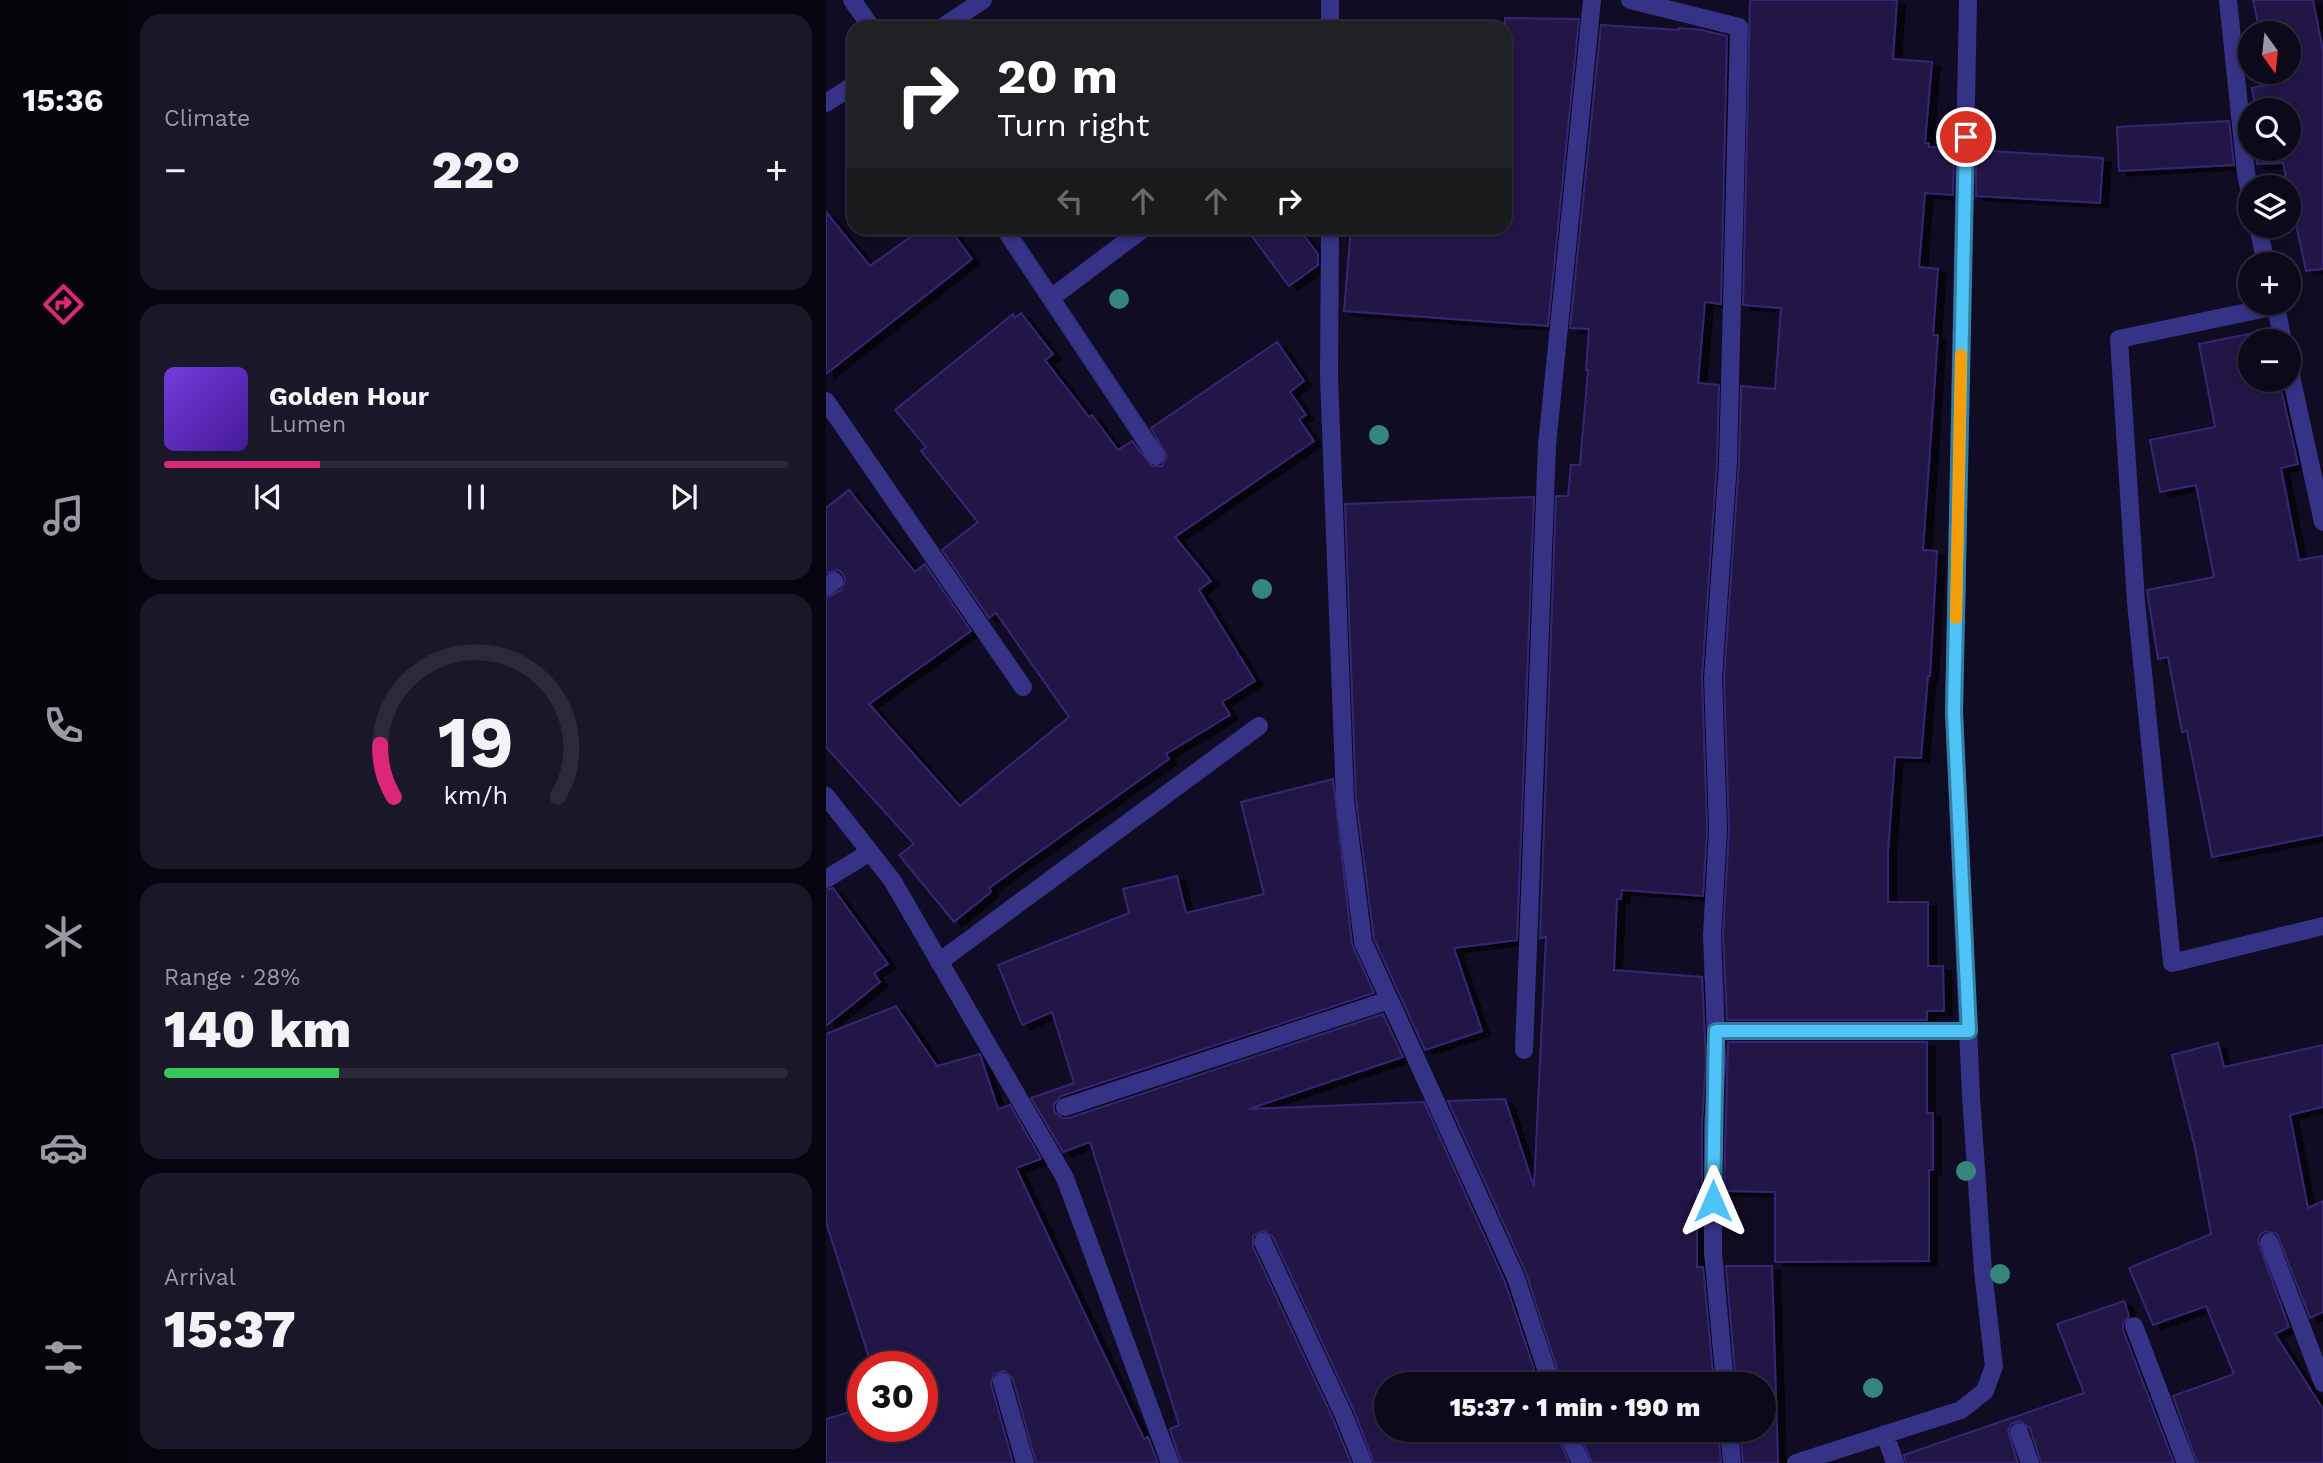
<!DOCTYPE html>
<html lang="en">
<head>
<meta charset="utf-8">
<style>
  body { margin:0; font-family:"Work Sans",sans-serif; background:#1a1728; color:#f1f3f6; height:100vh; display:flex; flex-direction:column; font-size:26px; white-space:nowrap }
  * { box-sizing:border-box; margin:0 }
  p { font-size:23px; color:#9a9aa3 }
  .icon { flex:none; width:38px; height:38px; fill:none; stroke:currentColor; stroke-width:2; stroke-linecap:round; stroke-linejoin:round }
  .map { position:relative; flex:1; overflow:hidden }
  .sheet { display:flex; flex-direction:column; gap:14px; padding:14px; background:#07050f; width:700px }
  .sheet>* { flex:none }
  .top-card { position:absolute; left:21px; top:21px; width:665px; height:214px; border-radius:21px; box-shadow:0 4px 10px #0003,0 0 0 2px #2c2a3a; background:#202124; color:#fff; overflow:hidden }
  .needle { width:46px; rotate:165deg }
  .controls { position:absolute; left:1412px; top:21px; display:grid; gap:14px }
  .controls a { display:grid; place-items:center; width:63px; height:63px; border-radius:50%; background:#0c091b; box-shadow:0 4px 10px #0003,0 0 0 2px #2c2a3a; font-size:35px }
  .speed { position:absolute; left:21px; top:1351px; display:flex; gap:14px; font-size:35px; font-weight:700; text-align:center }
  .speed>* { display:grid; place-content:center; width:91px; height:91px; border-radius:50%; background:#0c091b; box-shadow:0 4px 10px #0003,0 0 0 2px #2c2a3a; line-height:1 }
  .speed .limit { border:10px solid #d22; background:#fff; color:#111 }
  .pin { position:absolute; display:grid; place-items:center; width:60px; height:60px; color:#fff; margin:-30px; border:4px solid #fff; border-radius:50%; box-shadow:0 2px 7px #0007 }
  .me { position:absolute; width:77px; margin:-38px; rotate:0deg; stroke-linejoin:round; filter:drop-shadow(0 0 5px #0008) }
  .turn { display:flex; align-items:center; gap:24px; height:147px; padding:0 35px; font-size:32px }
  .turn .icon { width:91px; height:91px; stroke-width:2.5 }
  .turn b { display:block; font-size:49px; line-height:60px }
  .lanes { display:flex; align-items:center; height:66px; padding:0 35px; background:#0003; justify-content:center; gap:35px; direction:ltr }
  .lanes .off { opacity:.35 }
  .big { font-size:52px; font-weight:800; line-height:1.1 }
  .sheet .tile { flex:1; display:flex; flex-direction:column; justify-content:center; gap:10px; min-width:0; padding:0 24px; border-radius:21px; background:#1a1728 }
  .sheet .dial { align-items:center; gap:0 }
  .dial svg { height:182px; overflow:visible; fill:none; stroke:#2c2a3a; stroke-width:7; stroke-linecap:round; text-anchor:middle }
  .dial text { fill:#f1f3f6; stroke:none }
  .song { display:flex; align-items:center; gap:21px }
  .cover { width:84px; height:84px; border-radius:10px; background:linear-gradient(135deg,hsl(260 70% 55%),hsl(260 70% 35%)) }
  .played { height:7px; border-radius:4px; background:linear-gradient(90deg,#db2777 25%,#2c2a3a 25%) }
  .keys { display:flex; justify-content:space-around; direction:ltr }
  .heat { display:flex; justify-content:space-between; align-items:center; font-size:38px; direction:ltr }
  .charge { height:10px; border-radius:5px; background:linear-gradient(90deg,#34c759 28%,#2c2a3a 0) }
  .trip { position:absolute; left:548px; top:1372px; width:402px; height:70px; border-radius:35px; background:#0c091b; box-shadow:0 4px 10px #0003,0 0 0 2px #2c2a3a; font-weight:800; line-height:70px; text-align:center }
  main { display:flex; flex:1; min-height:0 }
  .tabs { display:flex; flex-direction:column; width:126px; justify-content:space-around; align-items:center; background:#05040b; color:#9a9aa3 }
  .tabs .icon { width:49px; height:49px }
  .tabs .selected { color:#db2777 }
  .tabs b { font-size:32px; color:#f1f3f6 }
  .map>svg:first-child { display:block }
  .building { fill:#201746; stroke:#362774; stroke-width:2; filter:url(#shadow) }
  .lines { fill:none; stroke-linecap:round; stroke-linejoin:round }
  .minor { stroke:#363387; stroke-width:18 }
  .tree { fill:#34867b }
  .route-casing { stroke:#337fa1; stroke-width:18 }
  .route { stroke:#4fc3f7; stroke-width:12 }
  .slow { stroke:#f59e0b; stroke-width:12 }
</style>
</head>
<body>
<main>
<nav class="tabs">
<b>15:36</b>
<svg class="icon selected" aria-label="directions" viewBox="0 0 24 24"><path d="M12 3l9 9-9 9-9-9zM9 14v-3h6M13 9l2 2-2 2"/></svg>
<svg class="icon" aria-label="music" viewBox="0 0 24 24"><path d="M9 18V5l10-2v13"/><circle cx="6" cy="18" r="3"/><circle cx="16" cy="16" r="3"/></svg>
<svg class="icon" aria-label="phone" viewBox="0 0 24 24"><path d="M5 4h4l2 5-3 2q2 4 5 5l2-3 5 2v4C11 20 4 13 5 4z"/></svg>
<svg class="icon" aria-label="climate" viewBox="0 0 24 24"><path d="M12 3v18M4 7l16 10M4 17L20 7"/></svg>
<svg class="icon" aria-label="car" viewBox="0 0 24 24"><path d="M5 17H2v-5l4-1 3-4h7l3 4 3 1v5h-3M9 17h6M6 11h13"/><circle cx="7" cy="17" r="2"/><circle cx="17" cy="17" r="2"/></svg>
<svg class="icon" aria-label="filters" viewBox="0 0 24 24"><path d="M4 7h16M4 17h16"/><circle cx="9" cy="7" r="2"/><circle cx="15" cy="17" r="2"/></svg>
</nav>
<section class="sheet">
<div class="tile"><p>Climate</p>
<div class="heat"><a>−</a><b class="big">22°</b><a>+</a></div>
</div>
<div class="tile">
<div class="song"><i class="cover"></i><div><b>Golden Hour</b><p>Lumen</p></div></div>
<div class="played"></div>
<div class="keys"><svg class="icon" aria-label="previous" viewBox="0 0 24 24"><path d="M18 5L8 12l10 7zM5 5v14"/></svg><svg class="icon" aria-label="pause" viewBox="0 0 24 24"><path d="M8 5v14M16 5v14"/></svg><svg class="icon" aria-label="next" viewBox="0 0 24 24"><path d="M6 5l10 7-10 7zM19 5v14"/></svg></div>
</div>
<div class="tile dial"><svg viewBox="0 0 100 80">
<path d="M14 69A42 42 0 1 1 86 69"/>
<path d="M14 69A42 42 0 0 1 8 46" stroke="#db2777"/>
<text x="50" y="56" font-size="32" font-weight="700">19</text>
<text x="50" y="72" font-size="11">km/h</text>
</svg></div>
<div class="tile"><p>Range · 28%</p><b class="big">140 km</b><div class="charge"></div></div>
<div class="tile"><p>Arrival</p><b class="big">15:37</b></div>
</section>
<div class="map">
<svg width="1497" height="1463" viewBox="0 0 1497 1463">
  <defs>
    <filter id="shadow"><feDropShadow dx="8" dy="4.5" stdDeviation="0" flood-color="#0009"/></filter>
  </defs>
  <rect width="100%" height="100%" fill="#100c24"/>
  <path class="building" d="M 924,0 L 1071,0 L 1067,59 L 1106,62 L 1099,143 L 1103,143 L 1103,147 L 1128,148 L 1127,195 L 1099,193 L 1093,267 L 1112,269 L 1107,335 L 1112,335 L 1097,550 L 1111,551 L 1104,676 L 1102,676 L 1095,758 L 1069,757 L 1062,852 L 1062,902 L 1102,902 L 1102,966 L 1117,966 L 1118,1011 L 1101,1011 L 1101,1020 L 901,1020 L 897,935 L 903,830 L 898,678 L 913,462 L 915,386 L 949,389 L 955,308 L 917,305 Z
    M 1427,0 L 1487,0 L 1497,51 L 1497,269 L 1480,271 L 1457,163 L 1431,164 L 1429,149 L 1463,149 L 1463,110 L 1430,110 L 1426,88 L 1444,84 L 1441,72 L 1463,72 L 1463,33 L 1434,33 Z
    M 679,18 L 753,19 L 722,326 L 518,311 L 525,228 L 679,228 Z
    M 775,25 L 853,30 L 853,28 L 876,30 L 901,36 L 895,304 L 879,302 L 872,383 L 893,385 L 891,461 L 876,677 L 881,830 L 877,896 L 796,890 L 795,899 L 791,899 L 788,970 L 876,977 L 880,1061 L 876,1123 L 876,1190 L 871,1190 L 871,1267 L 877,1267 L 888,1384 L 736,1384 L 700,1273 L 622,1101 L 679,1099 L 708,1187 L 720,937 L 714,938 L 730,496 L 742,496 L 745,465 L 754,465 L 762,370 L 760,370 L 763,329 L 744,328 Z
    M 1403,121 L 1408,165 L 1293,171 L 1291,127 Z
    M 1150,150 L 1277,158 L 1274,203 L 1150,196 Z
    M 0,212 L 44,266 L 97,228 L 123,228 L 146,259 L 0,374 Z
    M 420,228 L 472,228 L 492,254 L 492,265 L 463,286 Z
    M 195,313 L 227,354 L 219,360 L 263,417 L 266,415 L 292,450 L 306,441 L 326,466 L 336,466 L 341,456 L 325,428 L 451,342 L 478,381 L 464,392 L 480,415 L 473,419 L 488,441 L 349,537 L 385,581 L 373,590 L 429,681 L 396,702 L 404,715 L 340,754 L 343,759 L 163,888 L 165,892 L 128,922 L 73,855 L 88,844 L 0,747 L 0,598 L 15,590 L 19,580 L 17,574 L 12,570 L 0,573 L 0,508 L 23,490 L 89,572 L 99,564 L 145,631 L 43,704 L 134,806 L 243,717 L 170,613 L 163,618 L 116,550 L 152,522 L 95,451 L 100,447 L 69,410 L 187,314 L 189,318 Z
    M 1443,330 L 1445,341 L 1424,341 L 1424,380 L 1453,380 L 1472,464 L 1455,468 L 1473,560 L 1497,556 L 1497,835 L 1386,857 L 1361,731 L 1356,732 L 1342,657 L 1332,659 L 1321,590 L 1388,577 L 1370,485 L 1334,492 L 1324,440 L 1389,427 L 1373,344 Z
    M 708,497 L 691,940 L 628,948 L 656,1031 L 599,1050 L 548,939 L 530,799 L 519,504 Z
    M 507,779 L 526,944 L 548,993 L 235,1096 L 228,1104 L 228,1111 L 236,1118 L 243,1118 L 557,1014 L 577,1057 L 423,1109 L 598,1102 L 679,1282 L 713,1384 L 560,1384 L 560,1430 L 729,1430 L 743,1463 L 548,1463 L 528,1411 L 447,1237 L 437,1231 L 427,1236 L 427,1247 L 508,1421 L 525,1463 L 355,1463 L 344,1429 L 353,1425 L 264,1142 L 237,1152 L 205,1098 L 248,1083 L 226,1012 L 196,1025 L 172,965 L 303,913 L 297,889 L 351,876 L 360,913 L 438,894 L 415,802 Z
    M 7,888 L 62,964 L 48,973 L 54,982 L 0,1026 L 0,890 Z
    M 70,1006 L 111,1066 L 154,1054 L 172,1109 L 184,1105 L 215,1159 L 190,1168 L 318,1439 L 322,1437 L 332,1463 L 210,1463 L 187,1379 L 178,1371 L 168,1374 L 165,1384 L 187,1463 L 0,1463 L 0,1419 L 37,1408 L 37,1426 L 96,1426 L 96,1367 L 46,1367 L 0,1222 L 0,1034 Z
    M 902,1042 L 1101,1042 L 1101,1113 L 1107,1113 L 1107,1170 L 1103,1170 L 1103,1261 L 949,1262 L 949,1192 L 898,1191 Z
    M 1392,1043 L 1398,1067 L 1497,1045 L 1497,1107 L 1464,1115 L 1482,1208 L 1497,1201 L 1497,1312 L 1484,1318 L 1451,1234 L 1440,1231 L 1434,1235 L 1432,1241 L 1463,1327 L 1449,1334 L 1497,1409 L 1497,1463 L 1371,1463 L 1347,1396 L 1408,1374 L 1380,1306 L 1327,1325 L 1303,1268 L 1385,1234 L 1369,1148 L 1346,1055 Z
    M 900,1266 L 946,1266 L 952,1463 L 917,1463 L 914,1430 L 938,1430 L 938,1384 L 910,1384 Z
    M 1298,1301 L 1303,1316 L 1297,1324 L 1297,1330 L 1348,1463 L 1215,1463 L 1204,1428 L 1194,1421 L 1185,1424 L 1182,1431 L 1192,1463 L 1080,1463 L 1078,1455 L 1258,1393 L 1231,1324 Z
    M 752,1430 L 892,1430 L 895,1463 L 766,1463 Z"/>
  <g class="lines">
    <path class="minor" d="M 26,0 L 46,28
      M 804,0 L 913,27 L 902,462 L 887,678 L 892,830 L 886,935 L 891,1061 L 887,1124 L 887,1252 L 899,1384
      M 1402,0 L 1420,173 L 1424,193
      M 115,28 L 157,0
      M 504,28 L 504,0
      M 0,103 L 28,85
      M 1432,226 L 1440,264
      M 178,228 L 330,456
      M 504,228 L 503,376 L 519,800 L 537,942 L 690,1278 L 725,1384
      M 225,298 L 318,228
      M 1449,303 L 1457,341
      M 1450,306 L 1293,339 L 1310,602 L 1346,963 L 1497,926
      M 1463,367 L 1497,522
      M 0,401 L 197,687
      M 0,587 L 8,581
      M 0,796 L 66,880 L 239,1178 L 344,1463
      M 0,879 L 44,852
      M 113,962 L 433,726
      M 890,1031 L 1143,1031
      M 698,1050 L 721,445 L 766,0
      M 239,1107 L 563,1000
      M 437,1242 L 518,1416 L 537,1463
      M 1443,1242 L 1497,1383
      M 1308,1326 L 1360,1463
      M 176,1382 L 199,1463
      M 740,1430 L 755,1463
      M 903,1430 L 906,1463
      M 1193,1432 L 1204,1463
      M 1059,1434 L 1069,1463
      M 970,1463 L 1135,1410 L 1159,1391 L 1168,1366 L 1157,1271 L 1145,1096 L 1128,712 L 1142,0"/>
  </g>
  <g class="tree">
    <circle cx="293" cy="299" r="10"/>
    <circle cx="553" cy="435" r="10"/>
    <circle cx="436" cy="589" r="10"/>
    <circle cx="1140" cy="1171" r="10"/>
    <circle cx="1174" cy="1274" r="10"/>
    <circle cx="1047" cy="1388" r="10"/>
  </g>
  <g class="lines">
    <defs>
      <path id="route" d="M 887,1201 L 890,1031 L 1143,1031 L 1128,712 L 1140,137"/>
    </defs>
    <use href="#route" class="route-casing"/>
    <use href="#route" class="route"/>
    <path class="slow" d="M 1130,618 L 1135,355"/>
  </g>
</svg>
<div class="controls">
<a><svg class="needle" viewBox="-14 -14 28 28"><path d="M0-13l5 13h-10z" fill="#e53935"/><path d="M0 13l5-13h-10z" fill="#9a9aa3"/></svg></a>
<a><svg class="icon" aria-label="search" viewBox="0 0 24 24"><circle cx="10" cy="10" r="6"/><path d="M15 15l6 6"/></svg></a>
<a><svg class="icon" aria-label="layers" viewBox="0 0 24 24"><path d="M12 4l9 5-9 5-9-5zM3 14l9 5 9-5"/></svg></a>
<a>+</a>
<a>−</a>
</div>
<div class="speed"><div class="limit">30</div></div>
<div class="pin" style="left:1140px;top:137px;background:#d93025"><svg class="icon" aria-label="arrive" viewBox="0 0 24 24"><path d="M6 21V4h12l-3 4 3 4H6"/></svg></div>
<svg class="me" style="left:887px;top:1201px" viewBox="-20 -20 40 40"><path d="M0-17L14 15 0 8-14 15z" fill="#4fc3f7" stroke="#fff" stroke-width="4"/></svg>
<div class="trip">15:37 · 1 min · 190 m</div>
<div class="top-card">
<div class="turn"><svg class="icon" aria-label="right" viewBox="0 0 24 24"><path d="M7 20v-9h11M14 6l5 5-5 5"/></svg><div><b>20 m</b>Turn right</div></div>
<div class="lanes"><svg class="icon off" aria-label="left" viewBox="0 0 24 24"><path d="M17 20v-9H6M10 6l-5 5 5 5"/></svg><svg class="icon off" aria-label="ahead" viewBox="0 0 24 24"><path d="M12 20V5M6 11l6-6 6 6"/></svg><svg class="icon off" aria-label="ahead" viewBox="0 0 24 24"><path d="M12 20V5M6 11l6-6 6 6"/></svg><svg class="icon" aria-label="right" viewBox="0 0 24 24"><path d="M7 20v-9h11M14 6l5 5-5 5"/></svg></div>
</div>
</div>
</main>
</body>
</html>
